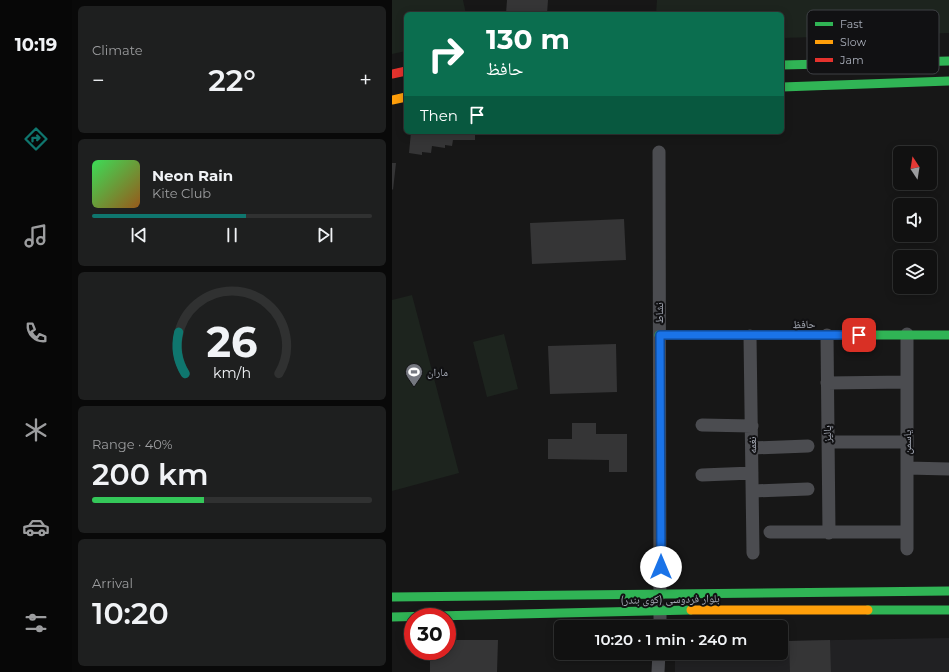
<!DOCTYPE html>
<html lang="en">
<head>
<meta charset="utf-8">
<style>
  body { margin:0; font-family:Montserrat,"Noto Naskh Arabic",sans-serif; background:#1e1f1f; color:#f1f3f6; height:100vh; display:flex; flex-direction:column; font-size:15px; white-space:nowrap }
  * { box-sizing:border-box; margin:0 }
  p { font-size:13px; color:#9c9d9f }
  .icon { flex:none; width:22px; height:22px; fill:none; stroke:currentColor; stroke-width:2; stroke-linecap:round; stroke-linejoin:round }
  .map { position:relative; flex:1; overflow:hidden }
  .details { display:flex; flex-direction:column; gap:6px; padding:6px; background:#090909; width:320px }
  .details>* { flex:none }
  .guide { position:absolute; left:12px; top:12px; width:380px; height:122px; border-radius:6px; box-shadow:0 2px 10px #0003,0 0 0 1px #303131; background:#0b6e4f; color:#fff; overflow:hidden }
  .needle { width:26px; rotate:348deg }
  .tools { position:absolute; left:501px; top:146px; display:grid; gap:8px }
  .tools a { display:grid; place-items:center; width:44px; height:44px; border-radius:6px; background:#111; box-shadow:0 2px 10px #0003,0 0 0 1px #303131; font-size:20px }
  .speed { position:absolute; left:12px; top:608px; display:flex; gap:8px; font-size:20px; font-weight:700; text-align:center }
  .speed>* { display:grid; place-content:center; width:52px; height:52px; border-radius:50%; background:#111; box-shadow:0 2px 10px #0003,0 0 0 1px #303131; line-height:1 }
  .speed .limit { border:6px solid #d22; background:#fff; color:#111 }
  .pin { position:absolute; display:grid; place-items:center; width:34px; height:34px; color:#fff; margin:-17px; border-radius:8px; box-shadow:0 2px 6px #0006 }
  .me { position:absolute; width:44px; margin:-22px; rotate:0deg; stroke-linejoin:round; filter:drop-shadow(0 0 3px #0008) }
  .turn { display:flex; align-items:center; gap:14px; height:84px; padding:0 16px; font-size:18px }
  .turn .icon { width:52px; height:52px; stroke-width:2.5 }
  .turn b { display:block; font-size:28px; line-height:34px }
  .then { display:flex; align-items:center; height:38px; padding:0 16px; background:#0003; gap:8px; font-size:15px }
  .big { font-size:30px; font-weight:600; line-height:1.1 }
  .details .card { flex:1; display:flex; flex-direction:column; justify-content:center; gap:6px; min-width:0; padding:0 14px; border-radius:6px; background:#1e1f1f }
  .details .dial { align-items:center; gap:0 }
  .dial svg { height:104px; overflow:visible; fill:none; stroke:#303131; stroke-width:7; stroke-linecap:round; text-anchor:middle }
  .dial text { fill:#f1f3f6; stroke:none }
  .song { display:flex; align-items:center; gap:12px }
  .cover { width:48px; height:48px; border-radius:6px; background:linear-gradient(135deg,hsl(130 70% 55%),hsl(30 70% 35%)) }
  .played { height:4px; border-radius:2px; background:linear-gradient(90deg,#0f766e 55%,#303131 55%) }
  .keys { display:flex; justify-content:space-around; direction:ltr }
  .heat { display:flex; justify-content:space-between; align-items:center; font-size:22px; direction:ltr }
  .charge { height:6px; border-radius:3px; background:linear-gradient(90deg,#34c759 40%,#303131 0) }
  .trip { position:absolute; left:162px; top:620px; width:234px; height:40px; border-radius:6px; background:#111; box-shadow:0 2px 10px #0003,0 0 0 1px #303131; font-weight:600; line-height:40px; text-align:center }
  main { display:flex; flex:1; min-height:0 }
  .tab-bar { display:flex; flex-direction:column; width:72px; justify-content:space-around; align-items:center; background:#070707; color:#9c9d9f }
  .tab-bar .icon { width:28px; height:28px }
  .tab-bar .active { color:#0f766e }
  .tab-bar b { font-size:18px; color:#f1f3f6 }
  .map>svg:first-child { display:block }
  .built { fill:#212123 }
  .green { fill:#1d241e }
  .building { fill:#353536 }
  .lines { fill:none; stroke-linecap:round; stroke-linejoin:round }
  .street { stroke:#4b4c50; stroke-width:13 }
  .fast { stroke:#30b455; stroke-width:9 }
  .slow { stroke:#ff9f0a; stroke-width:9 }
  .jam { stroke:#e5322d; stroke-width:9 }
  .route-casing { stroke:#114b97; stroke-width:10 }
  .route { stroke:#1a73e8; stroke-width:7 }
  .labels { text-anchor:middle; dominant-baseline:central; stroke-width:4; stroke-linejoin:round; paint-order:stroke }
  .street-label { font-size:11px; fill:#a8adb8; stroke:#111113 }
  .poi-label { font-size:11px; fill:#a8adb8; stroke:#111113; text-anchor:start }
  .key { fill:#111113; stroke:#3e4045; stroke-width:1 }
  .key-label { font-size:11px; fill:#a8adb8 }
</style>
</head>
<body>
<main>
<nav class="tab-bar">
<b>10:19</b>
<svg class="icon active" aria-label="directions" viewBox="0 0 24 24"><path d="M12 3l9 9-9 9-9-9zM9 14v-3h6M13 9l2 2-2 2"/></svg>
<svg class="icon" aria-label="music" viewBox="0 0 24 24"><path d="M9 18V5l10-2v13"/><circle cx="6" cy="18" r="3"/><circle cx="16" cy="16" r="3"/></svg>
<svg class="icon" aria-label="phone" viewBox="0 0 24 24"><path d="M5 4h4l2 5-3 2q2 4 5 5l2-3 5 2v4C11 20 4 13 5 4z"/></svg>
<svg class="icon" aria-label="climate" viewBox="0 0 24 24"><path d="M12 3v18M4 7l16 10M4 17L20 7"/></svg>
<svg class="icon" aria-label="car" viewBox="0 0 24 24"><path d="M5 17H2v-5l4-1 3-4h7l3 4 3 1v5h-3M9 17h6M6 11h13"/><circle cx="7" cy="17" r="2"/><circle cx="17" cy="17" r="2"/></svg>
<svg class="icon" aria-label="filters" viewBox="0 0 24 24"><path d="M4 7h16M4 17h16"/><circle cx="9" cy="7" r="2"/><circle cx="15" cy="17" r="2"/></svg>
</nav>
<section class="details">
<div class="card"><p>Climate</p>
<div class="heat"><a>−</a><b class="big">22°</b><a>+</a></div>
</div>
<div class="card">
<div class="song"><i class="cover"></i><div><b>Neon Rain</b><p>Kite Club</p></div></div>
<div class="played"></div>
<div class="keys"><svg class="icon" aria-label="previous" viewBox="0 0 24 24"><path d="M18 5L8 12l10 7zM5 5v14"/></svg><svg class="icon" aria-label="pause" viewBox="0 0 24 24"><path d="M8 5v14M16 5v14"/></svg><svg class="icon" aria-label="next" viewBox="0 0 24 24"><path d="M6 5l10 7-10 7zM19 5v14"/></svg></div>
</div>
<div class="card dial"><svg viewBox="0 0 100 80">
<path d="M14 69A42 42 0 1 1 86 69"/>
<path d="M14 69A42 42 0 0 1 9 37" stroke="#0f766e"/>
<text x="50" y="56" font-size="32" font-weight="700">26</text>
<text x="50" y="72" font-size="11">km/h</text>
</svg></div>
<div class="card"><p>Range · 40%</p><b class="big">200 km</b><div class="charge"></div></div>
<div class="card"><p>Arrival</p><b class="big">10:20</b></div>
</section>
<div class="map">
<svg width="557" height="672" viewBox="0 0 557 672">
  <rect width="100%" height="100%" fill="#171717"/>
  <path class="built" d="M 557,638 L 557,672 L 283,672 L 283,653 L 389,653 L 389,641 Z"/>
  <path class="green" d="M 0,0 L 71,0 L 74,14 L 14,14 L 14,51 L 0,54 Z
    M 265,0 L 557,0 L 557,33 L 390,38 L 390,14 L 264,14 Z
    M 20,295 L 67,473 L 0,491 L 0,300 Z
    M 112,334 L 126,389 L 95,397 L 81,342 Z"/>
  <path class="building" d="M 115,0 L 156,0 L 155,14 L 114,14 Z
    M 19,132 L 83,132 L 83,140 L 61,140 L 60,146 L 53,145 L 53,148 L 40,146 L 39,153 L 30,152 L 30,155 L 17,153 Z
    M 0,163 L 4,163 L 1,190 L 0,189 Z
    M 232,219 L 234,260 L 140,264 L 138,223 Z
    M 224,344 L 225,392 L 158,394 L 156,346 Z
    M 180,423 L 204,423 L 204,434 L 235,434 L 235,472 L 217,472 L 217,460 L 156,459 L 156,439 L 180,439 Z
    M 55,640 L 106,640 L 105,672 L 38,672 L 38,651 L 55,651 Z
    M 438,640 L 439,672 L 398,672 L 397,641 Z"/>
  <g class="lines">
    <path class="street" d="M 267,152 L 268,594
      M 515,334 L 515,549
      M 435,335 L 437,533
      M 358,336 L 361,553
      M 435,383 L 515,382
      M 310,425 L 360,426
      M 436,442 L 515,442
      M 360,448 L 416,446
      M 515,468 L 557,469
      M 310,475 L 360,473
      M 361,491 L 416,489
      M 378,532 L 515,532
      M 268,627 L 268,610
      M 266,672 L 267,653"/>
    <path class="fast" d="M 390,65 L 557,61
      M 390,87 L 557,81
      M 267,335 L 557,335
      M 0,597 L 557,591
      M 476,610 L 557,610
      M 0,617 L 299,610"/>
    <path class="slow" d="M 0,100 L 14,97
      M 299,610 L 476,610"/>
    <path class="jam" d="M 0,74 L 14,71"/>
  </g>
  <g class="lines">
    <defs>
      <path id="route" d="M 269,567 L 268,335 L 467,335"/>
    </defs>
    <use href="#route" class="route-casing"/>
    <use href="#route" class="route"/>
  </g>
  <defs>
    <symbol id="stadium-pin" viewBox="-11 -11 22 30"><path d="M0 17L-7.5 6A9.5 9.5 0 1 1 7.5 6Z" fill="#757880" stroke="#111113"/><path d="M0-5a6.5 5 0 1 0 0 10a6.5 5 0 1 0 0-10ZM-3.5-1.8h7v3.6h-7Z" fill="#fff"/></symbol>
  </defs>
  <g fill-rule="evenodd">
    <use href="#stadium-pin" x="12" y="362" width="20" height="27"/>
  </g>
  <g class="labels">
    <g class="street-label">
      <text transform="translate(267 313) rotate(-90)">نشاط</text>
      <text transform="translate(412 324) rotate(-1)">حافظ</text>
      <text transform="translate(435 434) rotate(-91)">پالیز</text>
      <text transform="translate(515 442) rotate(-90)">یاسمن</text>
      <text transform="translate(360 445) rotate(-91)">نغمه</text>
      <text transform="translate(278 599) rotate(-1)">بلوار فردوسی (کوی بندر)</text>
    </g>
    <g class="poi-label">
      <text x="35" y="372">ماران</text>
    </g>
  </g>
  <rect x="415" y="10" width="132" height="64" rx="6" class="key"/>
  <rect x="423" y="22" width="18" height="4" fill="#30b455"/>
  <rect x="423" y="40" width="18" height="4" fill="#ff9f0a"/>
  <rect x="423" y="58" width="18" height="4" fill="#e5322d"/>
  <g class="key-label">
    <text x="448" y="28">Fast</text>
    <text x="448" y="46">Slow</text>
    <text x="448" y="64">Jam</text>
  </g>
</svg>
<div class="tools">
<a><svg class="needle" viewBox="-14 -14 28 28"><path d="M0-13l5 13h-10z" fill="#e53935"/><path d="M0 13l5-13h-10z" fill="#9c9d9f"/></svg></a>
<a><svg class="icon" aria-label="sound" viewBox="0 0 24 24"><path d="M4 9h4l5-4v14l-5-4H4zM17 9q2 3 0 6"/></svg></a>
<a><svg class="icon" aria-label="layers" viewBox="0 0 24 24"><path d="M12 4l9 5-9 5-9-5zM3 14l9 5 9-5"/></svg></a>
</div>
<div class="speed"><div class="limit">30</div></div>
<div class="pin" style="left:467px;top:335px;background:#d93025"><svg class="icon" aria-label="arrive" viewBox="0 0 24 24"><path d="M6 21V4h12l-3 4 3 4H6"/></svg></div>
<svg class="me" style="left:269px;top:567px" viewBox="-20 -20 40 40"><circle r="19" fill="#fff"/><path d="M0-13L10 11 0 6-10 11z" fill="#1a73e8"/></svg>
<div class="trip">10:20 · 1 min · 240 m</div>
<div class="guide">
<div class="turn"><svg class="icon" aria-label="right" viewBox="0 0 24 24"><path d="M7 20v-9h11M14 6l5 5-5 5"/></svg><div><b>130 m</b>حافظ</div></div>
<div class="then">Then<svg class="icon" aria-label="arrive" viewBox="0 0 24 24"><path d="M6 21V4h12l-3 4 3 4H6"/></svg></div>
</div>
</div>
</main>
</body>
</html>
